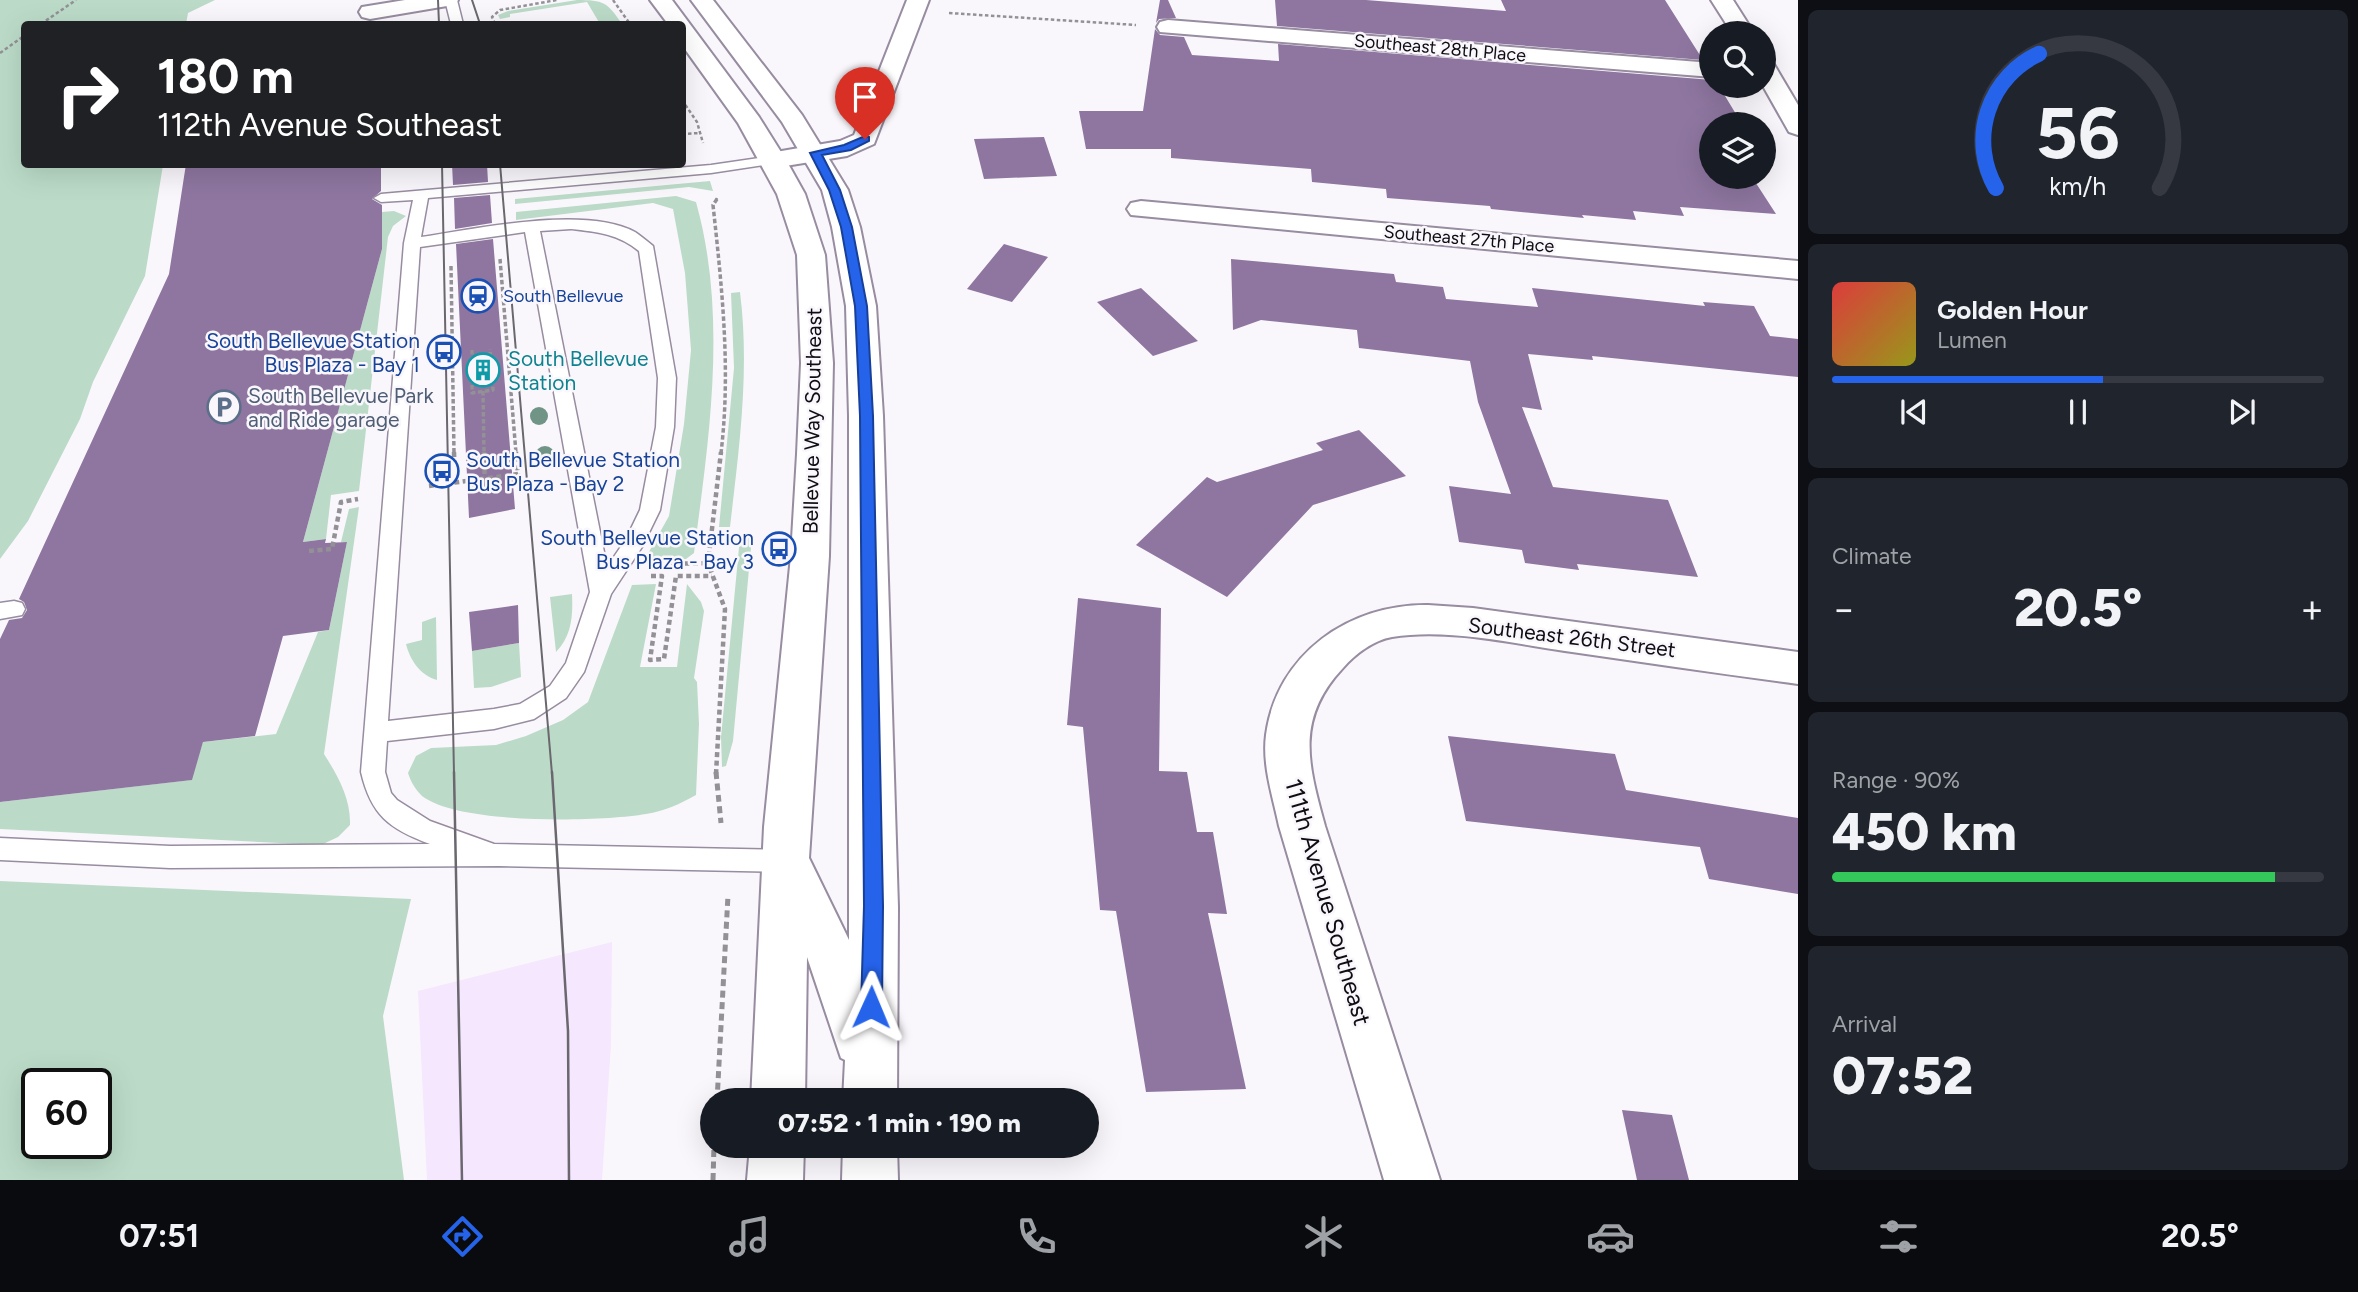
<!DOCTYPE html>
<html lang="en">
<head>
<meta charset="utf-8">
<style>
  body { margin:0; font-family:Figtree,sans-serif; background:#20242c; color:#f1f3f6; height:100vh; display:flex; flex-direction:column; font-size:26px; white-space:nowrap }
  * { box-sizing:border-box; margin:0 }
  p { font-size:23px; color:#9ea1a6 }
  .icon { flex:none; width:38px; height:38px; fill:none; stroke:currentColor; stroke-width:2; stroke-linecap:round; stroke-linejoin:round }
  .map { position:relative; flex:1; overflow:hidden }
  .drawer { display:flex; flex-direction:column; gap:10px; padding:10px; background:#0d0f14; width:560px }
  .drawer>* { flex:none }
  .hud { position:absolute; left:21px; top:21px; width:665px; height:147px; border-radius:7px; box-shadow:0 7px 28px #0002; background:#202124; color:#fff; overflow:hidden }
  .tools { position:absolute; left:1699px; top:21px; display:grid; gap:14px }
  .tools a { display:grid; place-items:center; width:77px; height:77px; border-radius:50%; background:#171b24; box-shadow:0 7px 28px #0002; font-size:35px }
  .speed { position:absolute; left:21px; top:1068px; display:flex; gap:14px; font-size:35px; font-weight:700; text-align:center }
  .speed>* { display:grid; place-content:center; width:91px; height:91px; border-radius:50%; background:#171b24; box-shadow:0 7px 28px #0002; line-height:1 }
  .speed .limit { border:4px solid #111; border-radius:10px; background:#fff; color:#111 }
  .pin { position:absolute; display:grid; place-items:center; width:60px; height:60px; color:#fff; margin:-72px -30px; border-radius:50% 50% 50% 0; rotate:-45deg; box-shadow:0 0 7px #0007 }
  .pin .icon { rotate:45deg }
  .me { position:absolute; width:77px; margin:-38px; rotate:1deg; stroke-linejoin:round; filter:drop-shadow(0 0 5px #0008) }
  .turn { display:flex; align-items:center; gap:24px; height:147px; padding:0 21px; font-size:32px }
  .turn .icon { width:91px; height:91px; stroke-width:2.5 }
  .turn b { display:block; font-size:49px; line-height:60px }
  .big { font-size:52px; font-weight:800; line-height:1.1 }
  .drawer .tile { flex:1; display:flex; flex-direction:column; justify-content:center; gap:10px; min-width:0; padding:0 24px; border-radius:10px; background:#20242c }
  .drawer .dial { align-items:center; gap:0 }
  .dial svg { height:182px; overflow:visible; fill:none; stroke:#363941; stroke-width:7; stroke-linecap:round; text-anchor:middle }
  .dial text { fill:#f1f3f6; stroke:none }
  .song { display:flex; align-items:center; gap:21px }
  .cover { width:84px; height:84px; border-radius:10px; background:linear-gradient(135deg,hsl(0 70% 55%),hsl(60 70% 35%)) }
  .played { height:7px; border-radius:4px; background:linear-gradient(90deg,#2563eb 55%,#363941 55%) }
  .keys { display:flex; justify-content:space-around; direction:ltr }
  .heat { display:flex; justify-content:space-between; align-items:center; font-size:38px; direction:ltr }
  .charge { height:10px; border-radius:5px; background:linear-gradient(90deg,#34c759 90%,#363941 0) }
  .trip { position:absolute; left:700px; top:1088px; width:399px; height:70px; border-radius:35px; background:#171b24; box-shadow:0 7px 28px #0002; font-weight:800; line-height:70px; text-align:center }
  .dock { display:flex; height:112px; justify-content:space-around; align-items:center; background:#090b0e; color:#9ea1a6 }
  .dock .icon { width:49px; height:49px }
  .dock .active { color:#2563eb }
  .dock b { font-size:32px; color:#f1f3f6 }
  main { display:flex; flex:1; min-height:0 }
  .map>svg:first-child { display:block }
  .built { fill:#f4e7fe }
  .green { fill:#bbdbc8; fill-rule:evenodd }
  .building { fill:#8e76a0 }
  .lines { fill:none; stroke-linecap:round; stroke-linejoin:round }
  .lane-casing { stroke:#978ca0; stroke-width:3 }
  .street-casing { stroke:#978ca0; stroke-width:4 }
  .primary-casing { stroke:#978ca0; stroke-width:4 }
  .path-far3 { stroke:#939096; stroke-width:2.5; stroke-dasharray:3.5 2.5; stroke-linecap:butt }
  .path-far2 { stroke:#939096; stroke-width:3.5; stroke-dasharray:4.5 2.5; stroke-linecap:butt }
  .path-far1 { stroke:#939096; stroke-width:4.5; stroke-dasharray:5 3.5; stroke-linecap:butt }
  .path { stroke:#939096; stroke-width:5; stroke-dasharray:7 4.5; stroke-linecap:butt }
  .lane { fill:#fff; fill-rule:evenodd }
  .street { fill:#fff; fill-rule:evenodd }
  .primary { fill:#fff; fill-rule:evenodd }
  .tram-far1 { stroke:#6b676e; stroke-width:2 }
  .tram { stroke:#6b676e; stroke-width:2.5 }
  .tree { fill:#709587 }
  .route { fill:#2563eb; stroke:#184099; stroke-width:2 }
  .labels { text-anchor:middle; dominant-baseline:central; stroke-width:5; stroke-linejoin:round; paint-order:stroke }
  .far-street-label { font-size:18px; fill:#100c13; stroke:#faf7fc }
  .far-transit-label { font-size:18px; fill:#164399; stroke:#faf7fc; text-anchor:start }
  .transit-label { font-size:21px; fill:#164399; stroke:#faf7fc; text-anchor:end }
  .culture-label { font-size:21px; fill:#0d838f; stroke:#faf7fc; text-anchor:start }
  .service-label { font-size:21px; fill:#4e5e75; stroke:#faf7fc; text-anchor:start }
  .street-label { font-size:21px; fill:#100c13; stroke:#faf7fc }
  .near-street-label { font-size:24px; fill:#100c13; stroke:#faf7fc }
</style>
</head>
<body>
<main>
<div class="map">
<svg width="1798" height="1180" viewBox="0 0 1798 1180">
  <rect width="100%" height="100%" fill="#faf7fc"/>
  <path class="built" d="M 612,942 L 611,1044 L 602,1180 L 427,1180 L 418,991 Z"/>
  <path class="green" d="M 0,0 L 215,0 L 188,13 L 186,24 L 24,24 L 24,164 L 163,165 L 145,276 L 93,382 L 80,419 L 28,521 L 0,559 Z
    M 577,0 C 604,0 607,2 622,24 L 600,24 L 587,2 L 510,14 L 510,17 L 500,19 L 498,15 L 508,11 Z
    M 710,181 L 713,191 L 689,187 L 515,204 L 515,199 Z
    M 676,196 L 696,202 C 728,316 709,438 694,553 L 686,559 L 645,559 L 669,516 L 684,424 L 691,350 L 685,273 L 673,209 L 653,203 L 516,220 L 516,212 Z
    M 394,211 L 406,216 L 393,226 L 388,237 L 359,491 L 331,495 L 326,539 L 303,542 L 382,249 L 382,212 Z
    M 740,292 C 750,371 739,449 730,527 L 719,527 L 734,368 L 731,293 Z
    M 359,507 L 324,754 C 338,776 351,799 350,825 L 338,837 L 321,845 L 0,829 L 0,802 L 191,780 L 203,742 L 276,734 L 318,632 L 329,630 L 347,542 L 341,542 L 349,509 Z
    M 740,537 L 752,537 L 733,741 L 726,766 L 722,767 L 721,737 Z
    M 656,584 L 640,667 L 677,667 L 687,584 L 701,602 L 704,611 L 694,678 L 697,682 L 699,724 L 696,795 C 680,804 665,811 646,814 C 599,822 460,825 422,796 C 415,789 411,782 408,773 L 416,756 L 431,748 L 496,745 L 526,736 L 563,720 L 588,702 L 632,585 Z
    M 572,594 C 573,615 572,636 556,652 L 550,597 Z
    M 436,617 L 437,679 L 437,680 C 420,675 410,660 406,644 L 422,640 L 422,622 Z
    M 519,643 L 521,677 L 491,687 L 474,688 L 472,651 Z
    M 0,881 L 411,899 L 383,1016 L 404,1180 L 0,1180 ZM 37,1083 L 96,1083 L 96,1143 L 37,1143 Z"/>
  <path class="building" d="M 1160,0 L 1168,0 L 1176,18 L 1159,19 L 1156,23 Z
    M 1275,0 L 1366,0 L 1506,11 L 1501,0 L 1665,0 L 1703,60 L 1277,26 Z
    M 1155,29 L 1160,35 L 1184,37 L 1192,55 L 1279,61 L 1278,44 L 1712,80 L 1712,86 L 1719,86 L 1742,124 L 1712,124 L 1712,177 L 1752,177 L 1776,214 L 1680,207 L 1684,216 L 1633,211 L 1636,220 L 1582,215 L 1584,218 L 1491,209 L 1490,206 L 1387,198 L 1386,189 L 1312,182 L 1311,169 L 1171,158 L 1171,149 L 1086,149 L 1079,111 L 1143,111 Z
    M 1044,137 L 1057,176 L 984,179 L 974,139 Z
    M 186,164 L 381,164 L 381,191 L 372,199 L 382,205 L 382,249 L 303,542 L 326,539 L 325,543 L 347,542 L 329,630 L 283,636 L 255,736 L 203,742 L 192,780 L 0,802 L 0,639 L 9,620 L 22,618 L 27,610 L 24,602 L 19,599 L 169,274 Z
    M 452,164 L 487,164 L 488,182 L 453,185 Z
    M 490,195 L 492,223 L 455,229 L 454,198 Z
    M 493,239 L 515,509 L 469,518 L 456,244 Z
    M 1004,244 L 1048,257 L 1012,302 L 967,289 Z
    M 1231,259 L 1394,274 L 1396,282 L 1443,287 L 1446,299 L 1538,307 L 1532,288 L 1705,306 L 1703,302 L 1754,306 L 1770,336 L 1798,339 L 1798,377 L 1592,356 L 1593,360 L 1528,354 L 1542,410 L 1522,407 L 1553,487 L 1668,500 L 1698,577 L 1577,564 L 1579,570 L 1525,563 L 1522,550 L 1459,542 L 1449,486 L 1511,494 L 1478,402 L 1470,361 L 1359,348 L 1357,330 L 1261,320 L 1233,330 Z
    M 1141,288 L 1198,341 L 1153,356 L 1097,302 Z
    M 1359,430 L 1406,476 L 1313,505 L 1227,597 L 1136,545 L 1207,477 L 1217,482 L 1323,450 L 1316,443 Z
    M 1078,598 L 1161,608 L 1159,771 L 1187,772 L 1197,832 L 1213,832 L 1227,914 L 1208,913 L 1246,1089 L 1146,1092 L 1116,911 L 1100,910 L 1083,727 L 1067,725 Z
    M 518,605 L 519,643 L 472,651 L 469,612 Z
    M 1448,736 L 1615,754 L 1626,790 L 1798,818 L 1798,894 L 1709,879 L 1700,847 L 1466,821 Z
    M 1622,1110 L 1672,1115 L 1689,1180 L 1637,1180 Z"/>
  <g class="lines">
    <defs>
      <path id="lane" d="M 445,0 L 457,0 L 463,24 L 451,24 Z
        M 773,156 L 780,160 L 778,163 L 711,173 L 428,198 L 421,237 C 476,229 585,205 635,232 C 641,236 647,241 653,246 L 676,378 L 674,427 L 660,510 L 642,547 L 611,594 L 584,672 L 566,698 L 534,719 L 494,729 L 387,741 L 385,772 L 391,793 L 397,800 L 430,821 L 494,844 L 787,850 L 796,853 L 800,861 L 796,869 L 787,872 L 499,866 L 170,868 L 0,860 L 0,838 L 170,846 L 430,844 C 389,829 371,815 361,772 L 404,243 L 413,200 L 381,202 L 374,198 L 381,194 L 711,165 ZM 571,229 C 598,232 618,234 639,251 L 658,378 L 656,427 L 640,510 L 626,539 L 607,567 L 540,231 ZM 525,232 L 590,592 L 566,663 L 550,686 L 520,704 L 494,709 L 388,721 L 420,247 Z
        M 14,601 L 22,603 L 25,609 L 22,615 L 0,619 L 0,603 Z"/>
      <path id="street" d="M 405,0 L 458,0 L 455,5 L 447,6 L 370,19 L 362,17 L 359,12 L 362,7 Z
        M 907,0 L 929,0 L 874,144 L 847,156 L 773,168 L 764,166 L 760,160 L 764,154 L 840,141 L 854,135 Z
        M 1711,0 L 1733,0 L 1754,33 L 1732,33 Z
        M 1168,20 L 1712,63 L 1712,77 L 1160,32 L 1157,27 L 1160,22 Z
        M 1764,59 L 1772,61 L 1798,105 L 1798,135 L 1789,132 L 1763,86 Z
        M 1141,201 L 1798,261 L 1798,279 L 1131,215 L 1127,209 L 1131,203 Z
        M 1428,605 L 1473,608 L 1798,652 L 1798,684 C 1723,674 1647,663 1572,652 C 1514,644 1450,628 1392,637 C 1374,640 1355,654 1343,668 C 1295,719 1308,764 1325,826 L 1440,1180 L 1384,1180 L 1279,826 C 1273,797 1262,765 1266,735 C 1277,654 1349,604 1428,605 Z"/>
      <path id="primary" d="M 650,0 L 672,0 L 759,117 L 786,160 L 805,194 L 825,255 L 833,363 L 829,556 L 809,858 L 849,940 L 849,416 L 846,306 L 832,227 L 822,190 L 782,122 L 691,0 L 713,0 L 802,115 L 848,190 L 860,227 L 876,306 L 883,416 L 898,907 L 897,1101 L 843,1101 L 845,1060 L 841,1058 L 807,957 L 805,1101 L 751,1101 L 764,827 L 791,556 L 797,454 L 801,363 L 797,255 L 777,194 L 738,123 L 682,45 L 682,24 L 668,24 Z
        M 750,1146 L 804,1146 L 803,1180 L 747,1180 Z
        M 843,1146 L 897,1146 L 898,1180 L 842,1180 Z"/>
    </defs>
    <use href="#lane" class="lane-casing"/>
    <use href="#street" class="street-casing"/>
    <use href="#primary" class="primary-casing"/>
    <path class="path-far3" d="M 613,0 L 630,24
      M 949,13 L 1136,25
      M 41,24 L 76,0
      M 495,24 L 492,17 L 500,10 L 557,0
      M 0,53 L 24,36
      M 682,100 L 697,122 L 703,143
      M 682,134 L 700,133
      M 716,200 L 717,198"/>
    <path class="path-far2" d="M 717,199 L 713,205 C 722,288 731,370 721,453
      M 500,259 L 516,453
      M 451,266 L 454,453
      M 472,350 L 472,393 L 493,390 L 490,349
      M 483,391 L 484,453"/>
    <path class="path-far1" d="M 454,452 L 455,482
      M 484,452 L 485,490
      M 429,486 L 518,474 L 516,452
      M 309,551 L 332,549 L 341,502 L 358,499
      M 659,564 L 708,563
      M 651,576 L 662,576 L 650,660 L 664,659 L 676,576 L 712,576
      M 716,774 L 725,609 L 708,563 L 721,452"/>
    <path class="path" d="M 716,772 L 721,823
      M 717,1101 L 728,895
      M 713,1180 L 714,1146"/>
    <use href="#lane" class="lane"/>
    <use href="#street" class="street"/>
    <use href="#primary" class="primary"/>
    <path class="tram-far1" d="M 438,0 L 439,24
      M 472,0 L 480,24
      M 442,164 L 454,774
      M 500,164 L 552,774"/>
    <path class="tram" d="M 454,772 L 462,1180
      M 552,772 L 568,1031 L 569,1180"/>
  </g>
  <g class="tree">
    <circle cx="539" cy="416" r="9"/>
    <circle cx="545" cy="456" r="10"/>
  </g>
  <path class="route" d="M 865,136 L 869,137 L 869,141 L 851,150 L 822,155 L 840,190 L 852,227 L 867,306 L 873,416 L 883,906 L 882,1007 L 879,1014 L 871,1017 L 864,1014 L 861,1007 L 864,906 L 860,416 L 855,306 L 841,227 L 829,190 L 810,153 L 844,145 Z"/>
  <defs>
    <symbol id="station-ring" viewBox="-11 -11 22 22"><circle r="9.5" fill="#faf7fc" stroke="#1a4fb4" stroke-width="1.5"/><path d="M-3-6H3Q5-6 5-4V2Q5 4 3 4L4.5 6H3L1.5 4h-3L-3 6H-4.5L-3 4Q-5 4-5 2V-4Q-5-6-3-6ZM-3.5-4v3h7v-3ZM-3.5 1v1.5H-2V1ZM2 1v1.5H3.5V1Z" fill="#1a4fb4"/></symbol>
    <symbol id="bus-ring" viewBox="-11 -11 22 22"><circle r="9.5" fill="#faf7fc" stroke="#1a4fb4" stroke-width="1.5"/><path d="M-5-6H5V4H4V6H2V4H-2V6H-4V4H-5ZM-3.5-4V0h7V-4ZM-3.5 1.2v1.5H-2V1.2ZM2 1.2v1.5H3.5V1.2Z" fill="#1a4fb4"/></symbol>
    <symbol id="building-ring" viewBox="-11 -11 22 22"><circle r="9.5" fill="#faf7fc" stroke="#0f9aa8" stroke-width="1.5"/><path d="M-4-6H4V6H1V3H-1V6H-4ZM-2.5-4.3h1.7v1.8h-1.7ZM.8-4.3h1.7v1.8H.8ZM-2.5-1h1.7V.8h-1.7ZM.8-1h1.7V.8H.8Z" fill="#0f9aa8"/></symbol>
    <symbol id="parking-ring" viewBox="-11 -11 22 22"><circle r="9.5" fill="#faf7fc" stroke="#5c6f8a" stroke-width="1.5"/><path d="M-3.5-5.5H1a3.5 3.5 0 0 1 0 7H-1V5.5H-3.5ZM-1-3.4V-.6H.8a1.4 1.4 0 0 0 0-2.8Z" fill="#5c6f8a"/></symbol>
  </defs>
  <g fill-rule="evenodd">
    <use href="#station-ring" x="459" y="277" width="38" height="38"/>
    <use href="#bus-ring" x="425" y="333" width="38" height="38"/>
    <use href="#building-ring" x="464" y="351" width="38" height="38"/>
    <use href="#parking-ring" x="205" y="388" width="38" height="38"/>
    <use href="#bus-ring" x="423" y="452" width="38" height="38"/>
    <use href="#bus-ring" x="760" y="530" width="38" height="38"/>
  </g>
  <g class="labels">
    <g class="far-street-label">
      <text transform="translate(1440 48) rotate(5)">Southeast 28th Place</text>
      <text transform="translate(1469 239) rotate(5)">Southeast 27th Place</text>
    </g>
    <g class="far-transit-label">
      <text x="503" y="296">South Bellevue</text>
    </g>
    <g class="transit-label">
      <text x="420" y="340">South Bellevue Station<tspan x="420" dy="24">Bus Plaza - Bay 1</tspan></text>
      <text x="466" y="459" text-anchor="start">South Bellevue Station<tspan x="466" dy="24">Bus Plaza - Bay 2</tspan></text>
      <text x="754" y="537">South Bellevue Station<tspan x="754" dy="24">Bus Plaza - Bay 3</tspan></text>
    </g>
    <g class="culture-label">
      <text x="508" y="358">South Bellevue<tspan x="508" dy="24">Station</tspan></text>
    </g>
    <g class="service-label">
      <text x="248" y="395">South Bellevue Park<tspan x="248" dy="24">and Ride garage</tspan></text>
    </g>
    <g class="street-label">
      <text transform="translate(812 421) rotate(-89)">Bellevue Way Southeast</text>
      <text transform="translate(1572 637) rotate(7)">Southeast 26th Street</text>
    </g>
    <g class="near-street-label">
      <text transform="translate(1328 902) rotate(74)">111th Avenue Southeast</text>
    </g>
  </g>
</svg>
<div class="tools">
<a><svg class="icon" aria-label="search" viewBox="0 0 24 24"><circle cx="10" cy="10" r="6"/><path d="M15 15l6 6"/></svg></a>
<a><svg class="icon" aria-label="layers" viewBox="0 0 24 24"><path d="M12 4l9 5-9 5-9-5zM3 14l9 5 9-5"/></svg></a>
</div>
<div class="speed"><div class="limit">60</div></div>
<div class="pin" style="left:865px;top:139px;background:#d93025"><svg class="icon" aria-label="arrive" viewBox="0 0 24 24"><path d="M6 21V4h12l-3 4 3 4H6"/></svg></div>
<svg class="me" style="left:871px;top:1007px" viewBox="-20 -20 40 40"><path d="M0-17L14 15 0 8-14 15z" fill="#2563eb" stroke="#fff" stroke-width="4"/></svg>
<div class="trip">07:52 · 1 min · 190 m</div>
<div class="hud">
<div class="turn"><svg class="icon" aria-label="right" viewBox="0 0 24 24"><path d="M7 20v-9h11M14 6l5 5-5 5"/></svg><div><b>180 m</b>112th Avenue Southeast</div></div>
</div>
</div>
<section class="drawer">
<div class="tile dial"><svg viewBox="0 0 100 80">
<path d="M14 69A42 42 0 1 1 86 69"/>
<path d="M14 69A42 42 0 0 1 33 10" stroke="#2563eb"/>
<text x="50" y="56" font-size="32" font-weight="700">56</text>
<text x="50" y="72" font-size="11">km/h</text>
</svg></div>
<div class="tile">
<div class="song"><i class="cover"></i><div><b>Golden Hour</b><p>Lumen</p></div></div>
<div class="played"></div>
<div class="keys"><svg class="icon" aria-label="previous" viewBox="0 0 24 24"><path d="M18 5L8 12l10 7zM5 5v14"/></svg><svg class="icon" aria-label="pause" viewBox="0 0 24 24"><path d="M8 5v14M16 5v14"/></svg><svg class="icon" aria-label="next" viewBox="0 0 24 24"><path d="M6 5l10 7-10 7zM19 5v14"/></svg></div>
</div>
<div class="tile"><p>Climate</p>
<div class="heat"><a>−</a><b class="big">20.5°</b><a>+</a></div>
</div>
<div class="tile"><p>Range · 90%</p><b class="big">450 km</b><div class="charge"></div></div>
<div class="tile"><p>Arrival</p><b class="big">07:52</b></div>
</section>
</main>
<nav class="dock">
<b>07:51</b>
<svg class="icon active" aria-label="directions" viewBox="0 0 24 24"><path d="M12 3l9 9-9 9-9-9zM9 14v-3h6M13 9l2 2-2 2"/></svg>
<svg class="icon" aria-label="music" viewBox="0 0 24 24"><path d="M9 18V5l10-2v13"/><circle cx="6" cy="18" r="3"/><circle cx="16" cy="16" r="3"/></svg>
<svg class="icon" aria-label="phone" viewBox="0 0 24 24"><path d="M5 4h4l2 5-3 2q2 4 5 5l2-3 5 2v4C11 20 4 13 5 4z"/></svg>
<svg class="icon" aria-label="climate" viewBox="0 0 24 24"><path d="M12 3v18M4 7l16 10M4 17L20 7"/></svg>
<svg class="icon" aria-label="car" viewBox="0 0 24 24"><path d="M5 17H2v-5l4-1 3-4h7l3 4 3 1v5h-3M9 17h6M6 11h13"/><circle cx="7" cy="17" r="2"/><circle cx="17" cy="17" r="2"/></svg>
<svg class="icon" aria-label="filters" viewBox="0 0 24 24"><path d="M4 7h16M4 17h16"/><circle cx="9" cy="7" r="2"/><circle cx="15" cy="17" r="2"/></svg>
<b>20.5°</b>
</nav>
</body>
</html>
